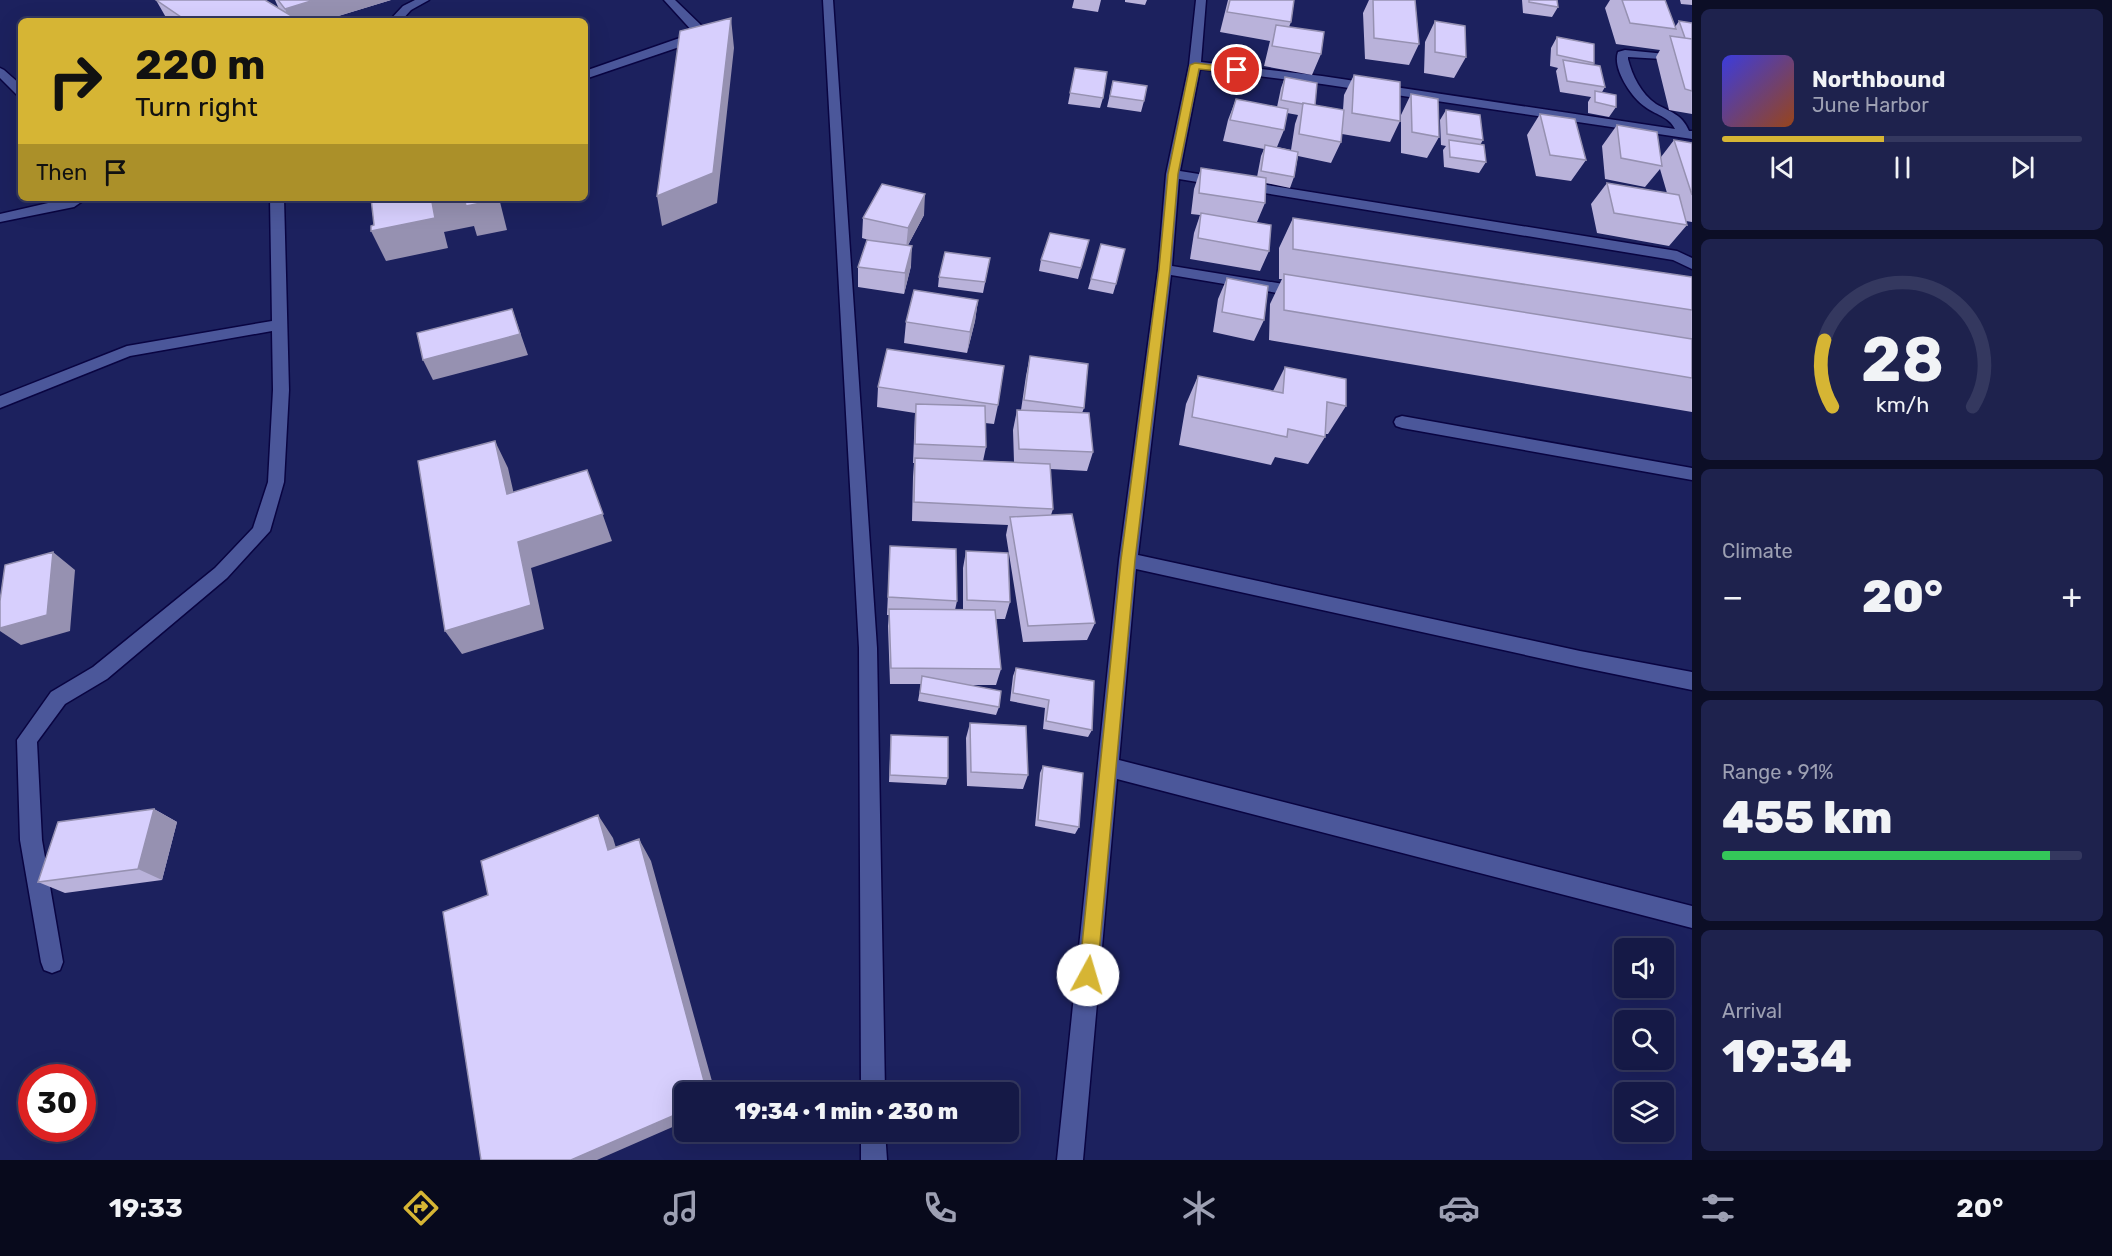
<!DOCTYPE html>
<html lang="en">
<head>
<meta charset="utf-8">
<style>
  body { margin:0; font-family:Rubik,sans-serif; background:#1e224d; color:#f1f3f6; height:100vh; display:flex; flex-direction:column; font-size:22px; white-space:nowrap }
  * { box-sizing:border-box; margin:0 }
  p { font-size:20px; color:#9da0b3 }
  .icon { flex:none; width:33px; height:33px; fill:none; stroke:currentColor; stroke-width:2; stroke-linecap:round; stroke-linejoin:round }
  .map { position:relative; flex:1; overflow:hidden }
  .details { display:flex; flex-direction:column; gap:9px; padding:9px; background:#0c0e26; width:420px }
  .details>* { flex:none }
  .top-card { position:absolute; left:18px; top:18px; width:570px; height:183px; border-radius:9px; box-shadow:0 6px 24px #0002,0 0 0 2px #34385f; background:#d6b534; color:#111; overflow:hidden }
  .buttons { position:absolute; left:1614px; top:938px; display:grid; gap:12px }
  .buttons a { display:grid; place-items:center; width:60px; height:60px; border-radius:9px; background:#151946; box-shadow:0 6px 24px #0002,0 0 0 2px #34385f; font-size:30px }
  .speed { position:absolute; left:18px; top:1064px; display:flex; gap:12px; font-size:30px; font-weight:700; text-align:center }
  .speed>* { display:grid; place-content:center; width:78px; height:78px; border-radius:50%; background:#151946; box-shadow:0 6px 24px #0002,0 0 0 2px #34385f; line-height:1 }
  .speed .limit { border:9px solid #d22; background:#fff; color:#111 }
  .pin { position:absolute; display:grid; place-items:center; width:51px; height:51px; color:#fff; margin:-26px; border:3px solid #fff; border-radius:50%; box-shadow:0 2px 6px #0007 }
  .me { position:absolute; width:66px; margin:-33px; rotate:6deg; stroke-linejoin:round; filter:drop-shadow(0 0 4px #0008) }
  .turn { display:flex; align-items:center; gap:21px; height:126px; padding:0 18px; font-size:27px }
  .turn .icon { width:78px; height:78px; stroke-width:2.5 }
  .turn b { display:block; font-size:42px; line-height:51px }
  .then { display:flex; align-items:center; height:57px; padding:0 18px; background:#0003; gap:12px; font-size:22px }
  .big { font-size:45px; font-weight:800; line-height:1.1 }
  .details .tile { flex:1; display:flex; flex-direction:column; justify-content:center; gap:9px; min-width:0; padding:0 21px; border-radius:9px; background:#1e224d }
  .details .dial { align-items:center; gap:0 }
  .dial svg { height:156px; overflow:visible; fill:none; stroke:#34385f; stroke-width:7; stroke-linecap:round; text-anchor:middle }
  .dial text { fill:#f1f3f6; stroke:none }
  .song { display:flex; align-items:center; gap:18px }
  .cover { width:72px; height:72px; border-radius:9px; background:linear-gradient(135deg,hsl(240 70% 55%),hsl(20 70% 35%)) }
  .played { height:6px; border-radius:3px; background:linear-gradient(90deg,#d6b534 45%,#34385f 45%) }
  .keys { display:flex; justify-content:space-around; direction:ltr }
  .heat { display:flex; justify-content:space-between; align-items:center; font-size:33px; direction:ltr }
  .charge { height:9px; border-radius:4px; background:linear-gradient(90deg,#34c759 91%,#34385f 0) }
  .trip { position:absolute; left:674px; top:1082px; width:345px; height:60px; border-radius:9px; background:#151946; box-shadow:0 6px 24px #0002,0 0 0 2px #34385f; font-weight:800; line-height:60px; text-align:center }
  .tab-bar { display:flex; height:96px; justify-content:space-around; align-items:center; background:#080a1c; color:#9da0b3 }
  .tab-bar .icon { width:42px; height:42px }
  .tab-bar .on { color:#d6b534 }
  .tab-bar b { font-size:27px; color:#f1f3f6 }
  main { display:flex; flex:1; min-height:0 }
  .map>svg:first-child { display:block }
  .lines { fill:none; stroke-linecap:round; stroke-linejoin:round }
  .street-casing { stroke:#090441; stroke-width:3 }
  .street { fill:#4b579a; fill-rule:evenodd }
  .wall { fill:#b9b2da; fill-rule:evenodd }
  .shaded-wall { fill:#9691b1 }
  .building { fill:#d7cffd; stroke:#9691b1; stroke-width:1.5 }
  .route { fill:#d6b534; stroke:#8b7622; stroke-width:1.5 }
</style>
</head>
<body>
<main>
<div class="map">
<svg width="1692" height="1160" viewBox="0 0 1692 1160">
  <rect width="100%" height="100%" fill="#1c215e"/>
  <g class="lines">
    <defs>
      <path id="street" d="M 415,0 L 429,0 L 411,10 L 401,21 L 389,21 L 403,6 Z
        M 664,0 L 675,0 L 704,28 L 704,36 L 700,40 L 585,79 L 585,71 L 694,33 Z
        M 823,0 L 833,0 L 877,648 L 885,1092 L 861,1092 L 859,648 Z
        M 1196,0 L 1206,0 L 1201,62 L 1322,76 L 1675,129 C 1669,116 1655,115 1644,106 C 1631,97 1612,68 1618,52 L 1625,50 L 1666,54 L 1666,58 L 1662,59 L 1628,57 L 1628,59 C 1632,75 1641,94 1656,104 C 1670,112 1682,114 1689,131 L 1692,131 L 1692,139 L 1322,84 L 1200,69 L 1180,171 L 1677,251 L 1692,258 L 1692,269 L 1673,260 L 1179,179 L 1172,266 L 1302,287 L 1309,292 L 1302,297 L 1171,275 L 1138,555 L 1580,651 L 1692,672 L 1692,690 L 1580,667 L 1136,569 L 1119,760 L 1692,906 L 1692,928 L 1117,779 L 1083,1160 L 1057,1160 L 1119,560 L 1158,269 L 1166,174 L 1189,65 Z
        M 0,68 L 4,70 L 21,85 L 21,96 L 17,95 L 0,78 Z
        M 70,198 L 87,198 L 74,207 L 0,222 L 0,214 Z
        M 270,198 L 284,198 L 289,390 L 284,482 L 270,531 L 227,578 L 107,679 L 65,704 L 37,742 L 42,840 L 63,962 L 60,970 L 52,973 L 44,970 L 41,962 L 20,840 L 17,740 L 51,692 L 93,667 L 215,568 L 253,528 L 268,482 L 273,390 L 272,331 L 130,356 L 0,408 L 0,396 L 127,346 L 272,321 Z
        M 1402,416 L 1692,468 L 1692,480 L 1402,428 L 1396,426 L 1394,422 L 1396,418 Z
        M 861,1131 L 885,1131 L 887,1160 L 861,1160 Z"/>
    </defs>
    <use href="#street" class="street-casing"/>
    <use href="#street" class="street"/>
  </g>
  <path class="wall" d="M 156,0 L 279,9 L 275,0 L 391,0 L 322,21 L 168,21 Z
    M 1074,0 L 1101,0 L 1098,12 L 1072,8 Z
    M 1125,0 L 1147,0 L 1145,5 L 1125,2 Z
    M 1228,0 L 1294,0 L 1291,22 L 1289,27 L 1321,54 L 1312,75 L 1264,66 L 1270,41 L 1220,32 Z
    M 1369,0 L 1415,0 L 1419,44 L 1409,65 L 1365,59 L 1363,13 Z
    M 1522,0 L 1557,0 L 1558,7 L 1552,17 L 1523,13 Z
    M 1610,0 L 1665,0 L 1675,27 L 1679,21 L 1692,23 L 1692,114 L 1669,110 L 1656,57 L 1660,50 L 1616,44 L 1605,8 Z
    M 1680,0 L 1692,0 L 1692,5 L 1681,4 Z
    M 1435,21 L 1466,57 L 1454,78 L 1424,73 L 1425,42 Z
    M 1557,37 L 1594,63 L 1593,65 L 1605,87 L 1602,92 L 1616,107 L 1609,117 L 1588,113 L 1588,102 L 1591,97 L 1560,92 L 1556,71 L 1558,68 L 1550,66 L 1551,48 Z
    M 1075,68 L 1103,98 L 1100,108 L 1068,104 Z
    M 1354,75 L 1400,121 L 1390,142 L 1342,134 L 1341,142 L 1331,163 L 1298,156 L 1294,177 L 1290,188 L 1266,183 L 1265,203 L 1257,222 L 1269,251 L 1260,271 L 1190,259 L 1194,233 L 1200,215 L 1191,214 L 1194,189 L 1201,168 L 1257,177 L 1261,156 L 1264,149 L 1223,141 L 1228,120 L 1236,99 L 1277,107 L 1281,88 L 1285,77 L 1315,105 L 1343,110 L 1344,95 ZM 1287,113 L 1298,115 L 1295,124 L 1291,150 L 1277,147 L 1284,130 Z
    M 1113,81 L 1144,101 L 1141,112 L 1107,107 Z
    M 1411,94 L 1439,137 L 1427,158 L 1401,153 L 1401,115 Z
    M 1446,110 L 1483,140 L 1480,145 L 1486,162 L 1479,173 L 1444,167 L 1443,150 L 1446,146 L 1441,145 L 1440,120 Z
    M 1540,114 L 1586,160 L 1571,181 L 1536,176 L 1527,135 Z
    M 1617,125 L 1661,157 L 1674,140 L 1692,143 L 1692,222 L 1686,221 L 1687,225 L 1669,246 L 1597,233 L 1591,204 L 1607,183 L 1667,193 L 1660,169 L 1645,187 L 1605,179 L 1602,146 Z
    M 924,215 L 908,245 L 911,266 L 904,294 L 858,287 L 858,267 L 872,241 L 862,238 L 863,218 Z
    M 1293,218 L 1692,277 L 1692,338 L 1691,339 L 1692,339 L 1692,412 L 1269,340 L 1270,304 L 1282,279 L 1279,279 L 1279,248 Z
    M 1089,240 L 1078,279 L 1039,271 L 1041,260 Z
    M 1101,244 L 1116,284 L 1113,294 L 1088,289 Z
    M 990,258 L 983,293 L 938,287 L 939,277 Z
    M 1227,278 L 1264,320 L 1254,341 L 1213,332 L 1218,299 Z
    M 978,300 L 975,321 L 967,353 L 904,343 L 906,322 Z
    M 1030,356 L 1084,408 L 1082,413 L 1093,452 L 1087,471 L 1050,469 L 1053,509 L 1051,515 L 1095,623 L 1087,640 L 1023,642 L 1006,535 L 1008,525 L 912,521 L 913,477 L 914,463 L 913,463 L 915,413 L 877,407 L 878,387 L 998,405 L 994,424 L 985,423 L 986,447 L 983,461 L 1014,462 L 1013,430 L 1017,410 L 1021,410 L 1026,376 Z
    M 1285,367 L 1346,406 L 1328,434 L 1325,434 L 1325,437 L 1308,464 L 1275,457 L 1271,465 L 1179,445 L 1186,404 L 1198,376 L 1273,391 Z
    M 890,546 L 957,601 L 955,610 L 963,610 L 963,568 L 966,551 L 1010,602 L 1005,619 L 996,619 L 1001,669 L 996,685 L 968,685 L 999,707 L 996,715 L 918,701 L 921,684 L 890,684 L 888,626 L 889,615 L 887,615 Z
    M 1016,668 L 1092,730 L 1088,737 L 1043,729 L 1045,708 L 1010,701 L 1013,676 Z
    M 970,723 L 1028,775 L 1023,789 L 967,786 L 966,738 Z
    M 891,735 L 948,778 L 946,785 L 889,782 Z
    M 1043,766 L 1079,827 L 1075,834 L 1035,826 L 1040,773 Z
    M 154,809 L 177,822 L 162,880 L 65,893 L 38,882 Z"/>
  <path class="shaded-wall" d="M 314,0 L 391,0 L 322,21 L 290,21 L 285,9 Z
    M 731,18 L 734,48 L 717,203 L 662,226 L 657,196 Z
    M 925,194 L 924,215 L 906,249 L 908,228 Z
    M 453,198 L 499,198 L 507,230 L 477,236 L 474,226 L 444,232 L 448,248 L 386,261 L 371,231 L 432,202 Z
    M 912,246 L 911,266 L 904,294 L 905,273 Z
    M 978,300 L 975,321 L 967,353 L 970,332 Z
    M 512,309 L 528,355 L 433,380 L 423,360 Z
    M 495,441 L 508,468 L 520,521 L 507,494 Z
    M 587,470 L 612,541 L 531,568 L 544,629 L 462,654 L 445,631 L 518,542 Z
    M 53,552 L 75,570 L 70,631 L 21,645 L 0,631 L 0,628 Z
    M 154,809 L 177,822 L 162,880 L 138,869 Z
    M 598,815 L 613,838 L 623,871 L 608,850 Z
    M 639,839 L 651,861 L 715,1092 L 707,1092 Z
    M 684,1111 L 684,1122 L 597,1160 L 571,1160 Z"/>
  <path class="building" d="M 156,0 L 265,0 L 300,21 L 187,21 Z
    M 278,0 L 314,0 L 285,9 Z
    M 1230,0 L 1294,0 L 1291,22 L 1227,12 Z
    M 1373,0 L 1415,0 L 1419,44 L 1374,38 Z
    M 1529,0 L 1557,0 L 1558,7 L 1529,2 Z
    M 1622,0 L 1665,0 L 1676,29 L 1630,23 Z
    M 731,18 L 713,173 L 657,196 L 680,31 Z
    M 1435,21 L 1465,26 L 1466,57 L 1435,52 Z
    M 1679,21 L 1692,23 L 1692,39 L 1685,38 Z
    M 1276,25 L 1324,32 L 1321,54 L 1272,46 Z
    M 1670,36 L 1692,39 L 1692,91 L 1685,89 Z
    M 1557,37 L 1594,44 L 1594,63 L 1557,55 Z
    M 1563,60 L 1600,66 L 1605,87 L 1567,81 Z
    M 1075,68 L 1107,72 L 1103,98 L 1070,93 Z
    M 1354,75 L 1400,82 L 1400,121 L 1352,113 Z
    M 1285,77 L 1317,83 L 1315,105 L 1303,103 L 1303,104 L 1281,100 Z
    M 1113,81 L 1147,86 L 1144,101 L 1110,96 Z
    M 1595,91 L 1616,95 L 1616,107 L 1595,102 Z
    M 1411,94 L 1438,99 L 1439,137 L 1412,132 Z
    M 1236,99 L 1288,109 L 1284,130 L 1230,120 Z
    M 1303,103 L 1344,110 L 1341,142 L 1299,134 Z
    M 1446,110 L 1480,115 L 1483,140 L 1447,134 Z
    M 1540,114 L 1575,119 L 1586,160 L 1550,155 Z
    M 1617,125 L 1657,132 L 1662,166 L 1621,158 Z
    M 1449,140 L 1484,145 L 1486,162 L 1450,157 Z
    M 1674,140 L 1692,143 L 1692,195 Z
    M 1265,145 L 1298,152 L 1294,177 L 1261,171 Z
    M 1201,168 L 1266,178 L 1265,203 L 1199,193 Z
    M 1607,183 L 1679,195 L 1687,225 L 1614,213 Z
    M 882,184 L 925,194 L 908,228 L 863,218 Z
    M 371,198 L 453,198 L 432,202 L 435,218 L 371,231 L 371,226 L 374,225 Z
    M 464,198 L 496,198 L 496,200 L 466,206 Z
    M 1201,213 L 1271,225 L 1269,251 L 1198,238 Z
    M 1293,218 L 1692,277 L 1692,310 L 1293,249 Z
    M 1050,233 L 1089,240 L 1081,268 L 1041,260 Z
    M 867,240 L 912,246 L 905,273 L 858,267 Z
    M 1101,244 L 1125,249 L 1116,284 L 1091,279 Z
    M 945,252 L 990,258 L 985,282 L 939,277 Z
    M 1284,274 L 1692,339 L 1692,378 L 1284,310 Z
    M 1227,278 L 1268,286 L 1264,320 L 1222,312 Z
    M 914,290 L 978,300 L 970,332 L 906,322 Z
    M 512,309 L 520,334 L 423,360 L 417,333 Z
    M 887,349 L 1004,366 L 998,405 L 878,387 Z
    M 1030,356 L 1088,364 L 1084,408 L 1024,400 Z
    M 1285,367 L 1346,379 L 1346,406 L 1327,402 L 1325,437 L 1288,429 L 1287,437 L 1192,417 L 1198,376 L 1283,393 Z
    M 916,404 L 985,406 L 986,447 L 915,444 Z
    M 1017,410 L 1089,413 L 1093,452 L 1019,449 Z
    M 495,441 L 507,494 L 587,470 L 603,514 L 518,542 L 531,605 L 445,631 L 418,461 Z
    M 915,458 L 1050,464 L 1053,509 L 914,502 Z
    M 1072,514 L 1095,623 L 1028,626 L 1010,517 Z
    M 890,546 L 956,549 L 957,601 L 888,597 Z
    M 966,551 L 1008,553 L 1010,602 L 967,600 Z
    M 53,552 L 47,615 L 0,628 L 0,601 L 5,565 Z
    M 889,609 L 995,610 L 1001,669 L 891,668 Z
    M 1016,668 L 1094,681 L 1092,730 L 1046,721 L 1049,700 L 1013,693 Z
    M 922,676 L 1001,691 L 999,707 L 920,693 Z
    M 970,723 L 1026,726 L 1028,775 L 971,772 Z
    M 891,735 L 948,737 L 948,778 L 890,775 Z
    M 1043,766 L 1083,773 L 1079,827 L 1038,820 Z
    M 154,809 L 138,869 L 38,882 L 58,822 Z
    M 598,815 L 608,850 L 639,839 L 707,1092 L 684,1092 L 684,1111 L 571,1160 L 481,1160 L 443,912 L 488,895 L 481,861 Z"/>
  <path class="route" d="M 1195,63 L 1237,68 L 1242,70 L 1237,73 L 1199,69 L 1178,174 L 1170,269 L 1135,560 L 1097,975 L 1094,981 L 1088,984 L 1082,981 L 1079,975 L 1121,560 L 1159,269 L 1168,174 L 1190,65 Z"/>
</svg>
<div class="buttons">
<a><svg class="icon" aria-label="sound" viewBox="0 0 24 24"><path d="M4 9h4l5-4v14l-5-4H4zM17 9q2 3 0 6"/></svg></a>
<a><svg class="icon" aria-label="search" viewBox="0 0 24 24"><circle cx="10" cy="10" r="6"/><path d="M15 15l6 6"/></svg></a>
<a><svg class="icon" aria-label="layers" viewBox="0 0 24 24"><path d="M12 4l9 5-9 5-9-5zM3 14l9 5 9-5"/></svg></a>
</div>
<div class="speed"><div class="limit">30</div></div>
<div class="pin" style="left:1237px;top:70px;background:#d93025"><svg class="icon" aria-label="arrive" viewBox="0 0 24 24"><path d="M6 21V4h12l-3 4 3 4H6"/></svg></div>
<svg class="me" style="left:1088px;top:975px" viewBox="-20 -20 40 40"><circle r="19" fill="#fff"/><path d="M0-13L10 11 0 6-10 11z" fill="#d6b534"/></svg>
<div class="trip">19:34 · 1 min · 230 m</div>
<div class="top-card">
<div class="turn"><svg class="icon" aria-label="right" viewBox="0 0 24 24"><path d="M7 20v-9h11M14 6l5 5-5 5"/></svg><div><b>220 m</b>Turn right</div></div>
<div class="then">Then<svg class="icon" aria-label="arrive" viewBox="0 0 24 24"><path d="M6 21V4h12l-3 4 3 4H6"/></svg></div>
</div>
</div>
<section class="details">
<div class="tile">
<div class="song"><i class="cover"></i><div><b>Northbound</b><p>June Harbor</p></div></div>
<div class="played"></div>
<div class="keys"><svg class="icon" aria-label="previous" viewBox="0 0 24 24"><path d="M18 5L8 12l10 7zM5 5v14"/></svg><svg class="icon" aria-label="pause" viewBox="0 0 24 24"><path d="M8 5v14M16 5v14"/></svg><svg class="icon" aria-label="next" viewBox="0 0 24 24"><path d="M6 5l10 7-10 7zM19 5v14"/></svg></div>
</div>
<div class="tile dial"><svg viewBox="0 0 100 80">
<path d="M14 69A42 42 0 1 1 86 69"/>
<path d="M14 69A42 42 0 0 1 10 35" stroke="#d6b534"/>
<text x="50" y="56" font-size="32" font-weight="700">28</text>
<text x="50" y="72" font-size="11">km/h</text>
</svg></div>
<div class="tile"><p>Climate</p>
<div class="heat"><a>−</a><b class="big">20°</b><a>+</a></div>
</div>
<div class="tile"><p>Range · 91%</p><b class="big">455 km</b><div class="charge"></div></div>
<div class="tile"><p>Arrival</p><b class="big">19:34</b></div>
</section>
</main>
<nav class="tab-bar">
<b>19:33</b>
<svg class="icon on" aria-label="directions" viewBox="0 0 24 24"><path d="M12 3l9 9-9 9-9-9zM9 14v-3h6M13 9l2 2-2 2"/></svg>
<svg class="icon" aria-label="music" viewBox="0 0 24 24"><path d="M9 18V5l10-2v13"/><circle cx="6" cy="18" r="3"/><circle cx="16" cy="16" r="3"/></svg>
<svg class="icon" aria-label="phone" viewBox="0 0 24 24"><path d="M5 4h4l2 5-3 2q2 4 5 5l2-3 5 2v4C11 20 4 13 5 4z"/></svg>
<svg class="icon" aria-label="climate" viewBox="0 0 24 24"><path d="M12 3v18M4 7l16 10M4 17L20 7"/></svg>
<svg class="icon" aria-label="car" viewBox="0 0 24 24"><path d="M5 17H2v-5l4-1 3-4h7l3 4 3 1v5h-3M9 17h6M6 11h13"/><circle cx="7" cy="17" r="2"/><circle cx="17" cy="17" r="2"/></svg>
<svg class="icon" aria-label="filters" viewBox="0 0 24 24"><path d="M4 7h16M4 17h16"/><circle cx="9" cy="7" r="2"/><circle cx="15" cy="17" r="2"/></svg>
<b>20°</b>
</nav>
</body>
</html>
